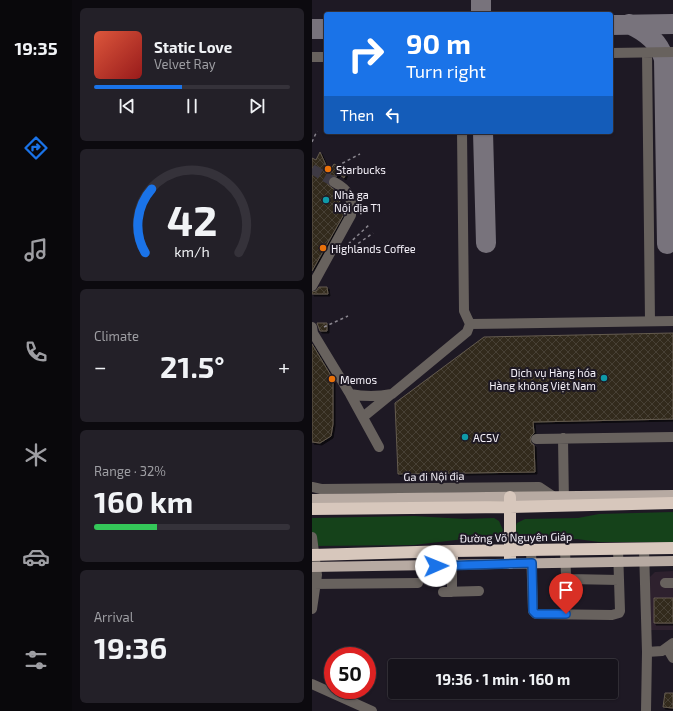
<!DOCTYPE html>
<html lang="en">
<head>
<meta charset="utf-8">
<style>
  body { margin:0; font-family:"Exo 2",sans-serif; background:#232028; color:#f1f3f6; height:100vh; display:flex; flex-direction:column; font-size:15px; white-space:nowrap }
  * { box-sizing:border-box; margin:0 }
  p { font-size:13px; color:#9e9ea3 }
  .icon { flex:none; width:22px; height:22px; fill:none; stroke:currentColor; stroke-width:2; stroke-linecap:round; stroke-linejoin:round }
  .map { position:relative; flex:1; overflow:hidden }
  .side { display:flex; flex-direction:column; gap:8px; padding:8px; background:#0c0a0f; width:240px }
  .side>* { flex:none }
  .top-card { position:absolute; left:12px; top:12px; width:289px; height:122px; border-radius:4px; box-shadow:0 1px 3px #0004,0 0 0 1px #35323a; background:#1a73e8; color:#fff; overflow:hidden }
  .speed { position:absolute; left:12px; top:647px; display:flex; gap:8px; font-size:20px; font-weight:700; text-align:center }
  .speed>* { display:grid; place-content:center; width:52px; height:52px; border-radius:50%; background:#16131b; box-shadow:0 1px 3px #0004,0 0 0 1px #35323a; line-height:1 }
  .speed .limit { border:6px solid #d22; background:#fff; color:#111 }
  .pin { position:absolute; display:grid; place-items:center; width:34px; height:34px; color:#fff; margin:-41px -17px; border-radius:50% 50% 50% 0; rotate:-45deg; box-shadow:0 0 4px #0007 }
  .pin .icon { rotate:45deg }
  .me { position:absolute; width:44px; margin:-22px; rotate:89deg; stroke-linejoin:round; filter:drop-shadow(0 0 3px #0008) }
  .turn { display:flex; align-items:center; gap:14px; height:84px; padding:0 16px; font-size:18px }
  .turn .icon { width:52px; height:52px; stroke-width:2.5 }
  .turn b { display:block; font-size:28px; line-height:34px }
  .then { display:flex; align-items:center; height:38px; padding:0 16px; background:#0003; gap:8px; font-size:15px }
  .big { font-size:30px; font-weight:700; line-height:1.1 }
  .side .tile { flex:1; display:flex; flex-direction:column; justify-content:center; gap:6px; min-width:0; padding:0 14px; border-radius:6px; background:#232028 }
  .side .dial { align-items:center; gap:0 }
  .dial svg { height:104px; overflow:visible; fill:none; stroke:#35323a; stroke-width:7; stroke-linecap:round; text-anchor:middle }
  .dial text { fill:#f1f3f6; stroke:none }
  .song { display:flex; align-items:center; gap:12px }
  .cover { width:48px; height:48px; border-radius:6px; background:linear-gradient(135deg,hsl(10 70% 55%),hsl(0 70% 35%)) }
  .played { height:4px; border-radius:2px; background:linear-gradient(90deg,#1a73e8 45%,#35323a 45%) }
  .keys { display:flex; justify-content:space-around; direction:ltr }
  .heat { display:flex; justify-content:space-between; align-items:center; font-size:22px; direction:ltr }
  .charge { height:6px; border-radius:3px; background:linear-gradient(90deg,#34c759 32%,#35323a 0) }
  .trip { position:absolute; left:76px; top:659px; width:230px; height:40px; border-radius:4px; background:#16131b; box-shadow:0 1px 3px #0004,0 0 0 1px #35323a; font-weight:700; line-height:40px; text-align:center }
  main { display:flex; flex:1; min-height:0 }
  .menu { display:flex; flex-direction:column; width:72px; justify-content:space-around; align-items:center; background:#09080b; color:#9e9ea3 }
  .menu .icon { width:28px; height:28px }
  .menu .selected { color:#1a73e8 }
  .menu b { font-size:18px; color:#f1f3f6 }
  .map>svg:first-child { display:block }
  .commercial { fill:#2e212e }
  .grass { fill:#15421a }
  .lines { fill:none; stroke-linecap:round; stroke-linejoin:round }
  .taxiway { stroke:#78737c; stroke-width:20 }
  .building { fill:url(#building-cross-hatch); stroke:#645b4e; filter:url(#shadow) }
  .minor-tunnel { stroke:#3e3a44; stroke-width:10; stroke-dasharray:10 5; stroke-linecap:butt }
  .path { stroke:#89858e; stroke-width:1.5; stroke-dasharray:3 3; stroke-linecap:butt }
  .minor { stroke:#68625e; stroke-width:10 }
  .major { stroke:#b7aaa2; stroke-width:10 }
  .highway { stroke:#d7c7bc; stroke-width:12 }
  .route-casing { stroke:#114b97; stroke-width:10 }
  .route { stroke:#1a73e8; stroke-width:7 }
  .food-dot { fill:#e8710a; stroke:#1e1924; stroke-width:1.5 }
  .culture-dot { fill:#0f9aa8; stroke:#1e1924; stroke-width:1.5 }
  .labels { text-anchor:middle; dominant-baseline:central; stroke-width:4; stroke-linejoin:round; paint-order:stroke }
  .poi-label { font-size:11px; fill:#f6f2fa; stroke:#1e1924; text-anchor:start }
  .street-label { font-size:11px; fill:#f6f2fa; stroke:#1e1924 }
</style>
</head>
<body>
<main>
<nav class="menu">
<b>19:35</b>
<svg class="icon selected" aria-label="directions" viewBox="0 0 24 24"><path d="M12 3l9 9-9 9-9-9zM9 14v-3h6M13 9l2 2-2 2"/></svg>
<svg class="icon" aria-label="music" viewBox="0 0 24 24"><path d="M9 18V5l10-2v13"/><circle cx="6" cy="18" r="3"/><circle cx="16" cy="16" r="3"/></svg>
<svg class="icon" aria-label="phone" viewBox="0 0 24 24"><path d="M5 4h4l2 5-3 2q2 4 5 5l2-3 5 2v4C11 20 4 13 5 4z"/></svg>
<svg class="icon" aria-label="climate" viewBox="0 0 24 24"><path d="M12 3v18M4 7l16 10M4 17L20 7"/></svg>
<svg class="icon" aria-label="car" viewBox="0 0 24 24"><path d="M5 17H2v-5l4-1 3-4h7l3 4 3 1v5h-3M9 17h6M6 11h13"/><circle cx="7" cy="17" r="2"/><circle cx="17" cy="17" r="2"/></svg>
<svg class="icon" aria-label="filters" viewBox="0 0 24 24"><path d="M4 7h16M4 17h16"/><circle cx="9" cy="7" r="2"/><circle cx="15" cy="17" r="2"/></svg>
</nav>
<section class="side">
<div class="tile">
<div class="song"><i class="cover"></i><div><b>Static Love</b><p>Velvet Ray</p></div></div>
<div class="played"></div>
<div class="keys"><svg class="icon" aria-label="previous" viewBox="0 0 24 24"><path d="M18 5L8 12l10 7zM5 5v14"/></svg><svg class="icon" aria-label="pause" viewBox="0 0 24 24"><path d="M8 5v14M16 5v14"/></svg><svg class="icon" aria-label="next" viewBox="0 0 24 24"><path d="M6 5l10 7-10 7zM19 5v14"/></svg></div>
</div>
<div class="tile dial"><svg viewBox="0 0 100 80">
<path d="M14 69A42 42 0 1 1 86 69"/>
<path d="M14 69A42 42 0 0 1 19 20" stroke="#1a73e8"/>
<text x="50" y="56" font-size="32" font-weight="700">42</text>
<text x="50" y="72" font-size="11">km/h</text>
</svg></div>
<div class="tile"><p>Climate</p>
<div class="heat"><a>−</a><b class="big">21.5°</b><a>+</a></div>
</div>
<div class="tile"><p>Range · 32%</p><b class="big">160 km</b><div class="charge"></div></div>
<div class="tile"><p>Arrival</p><b class="big">19:36</b></div>
</section>
<div class="map">
<svg width="361" height="711" viewBox="0 0 361 711">
  <defs>
    <pattern id="building-cross-hatch" width="8" height="8" patternUnits="userSpaceOnUse"><rect width="8" height="8" fill="#322a1e"/><path d="M0 0l8 8M0 8l8-8" fill="none" stroke="#463f34"/></pattern>
    <filter id="shadow"><feDropShadow dx="2" dy="2" stdDeviation="0" flood-color="#0009"/></filter>
  </defs>
  <rect width="100%" height="100%" fill="#1e1924"/>
  <path class="commercial" d="M 361,571 L 361,630 L 339,630 L 338,577 L 343,572 Z"/>
  <path class="grass" d="M 361,512 L 361,542 L 287,542 L 265,539 L 214,540 L 203,534 L 203,528 L 205,523 L 213,519 L 266,518 L 287,514 Z
    M 102,516 L 153,519 L 182,518 L 187,521 L 191,530 L 187,538 L 183,539 L 152,539 L 102,545 L 0,546 L 0,518 Z"/>
  <g class="lines">
    <path class="taxiway" d="M 169,14 L 169,0
      M 317,24 C 333,31 347,41 352,59 L 355,244
      M 299,25 L 361,24
      M 0,29 L 14,29
      M 171,132 L 174,243"/>
  </g>
  <path class="building" d="M 8,152 L 17,172 L 22,164 L 35,171 L 32,178 L 27,174 L 25,176 L 19,176 L 16,179 L 16,185 L 24,191 L 32,214 L 0,271 L 0,158 L 4,160 Z
    M 7,287 L 15,287 L 16,294 L 0,294 L 0,292 L 4,291 Z
    M 5,323 L 15,323 L 15,331 L 8,331 Z
    M 361,333 L 361,419 L 221,422 L 222,433 L 219,436 L 218,439 L 219,443 L 222,445 L 223,472 L 86,474 L 83,403 L 172,337 Z
    M 0,344 L 21,379 L 21,424 L 19,436 L 8,443 L 0,442 Z
    M 342,598 L 361,598 L 361,623 L 342,623 Z
    M 353,693 L 361,693 L 361,708 L 351,707 Z"/>
  <g class="lines">
    <path class="minor-tunnel" d="M 0,169 L 22,182"/>
    <path class="path" d="M 0,142 L 5,131
      M 25,166 L 48,154
      M 31,247 L 37,250 L 61,233
      M 32,248 L 58,224
      M 12,327 L 36,316"/>
    <path class="minor" d="M 299,53 L 361,52
      M 335,53 L 338,321
      M 0,57 L 14,57
      M 150,132 L 152,311 L 158,324
      M 0,286 L 39,215 C 41,198 37,190 22,182
      M 0,327 L 1,333 L 38,394 L 67,447
      M 38,394 C 53,397 65,397 80,394 L 155,332 L 158,324 L 361,321
      M 51,417 L 78,395
      M 251,438 L 252,504
      M 224,439 L 361,437
      M 0,487 L 9,489 L 227,487 L 242,497
      M 0,537 L 5,575 L 0,609
      M 332,549 L 335,652 L 334,711
      M 219,550 L 221,611 L 224,614 L 300,615 L 307,613 L 308,611 L 306,549
      M 253,550 L 254,575 L 257,579 L 307,580
      M 140,565 L 140,592
      M 353,583 L 361,583
      M 0,584 L 106,583
      M 131,592 L 167,591
      M 355,648 L 361,658
      M 335,652 L 350,651 L 361,643
      M 0,684 L 60,711"/>
    <path class="major" d="M 0,499 L 361,495
      M 0,567 L 361,561"/>
    <path class="highway" d="M 198,497 L 198,563
      M 0,509 L 198,507 L 361,503
      M 140,551 L 140,565
      M 0,555 L 140,551 L 361,548"/>
  </g>
  <g class="lines">
    <defs>
      <path id="route" d="M 124,566 L 220,563 L 221,611 L 224,614 L 254,614"/>
    </defs>
    <use href="#route" class="route-casing"/>
    <use href="#route" class="route"/>
  </g>
  <g class="food-dot">
    <circle cx="16" cy="169" r="4"/>
    <circle cx="11" cy="248" r="4"/>
    <circle cx="20" cy="379" r="4"/>
  </g>
  <g class="culture-dot">
    <circle cx="14" cy="200" r="4"/>
    <circle cx="292" cy="378" r="4"/>
    <circle cx="153" cy="437" r="4"/>
  </g>
  <g class="labels">
    <g class="poi-label">
      <text x="24" y="169">Starbucks</text>
      <text x="22" y="194">Nhà ga<tspan x="22" dy="13">Nội địa T1</tspan></text>
      <text x="19" y="248">Highlands Coffee</text>
      <text x="284" y="372" text-anchor="end">Dịch vụ Hàng hóa<tspan x="284" dy="13">Hàng không Việt Nam</tspan></text>
      <text x="28" y="379">Memos</text>
      <text x="161" y="437">ACSV</text>
    </g>
    <g class="street-label">
      <text transform="translate(122 476) rotate(-1)">Ga đi Nội địa</text>
      <text transform="translate(204 537) rotate(-1)">Đường Võ Nguyên Giáp</text>
    </g>
  </g>
</svg>
<div class="speed"><div class="limit">50</div></div>
<div class="pin" style="left:254px;top:614px;background:#d93025"><svg class="icon" aria-label="arrive" viewBox="0 0 24 24"><path d="M6 21V4h12l-3 4 3 4H6"/></svg></div>
<svg class="me" style="left:124px;top:566px" viewBox="-20 -20 40 40"><circle r="19" fill="#fff"/><path d="M0-13L10 11 0 6-10 11z" fill="#1a73e8"/></svg>
<div class="trip">19:36 · 1 min · 160 m</div>
<div class="top-card">
<div class="turn"><svg class="icon" aria-label="right" viewBox="0 0 24 24"><path d="M7 20v-9h11M14 6l5 5-5 5"/></svg><div><b>90 m</b>Turn right</div></div>
<div class="then">Then<svg class="icon" aria-label="left" viewBox="0 0 24 24"><path d="M17 20v-9H6M10 6l-5 5 5 5"/></svg></div>
</div>
</div>
</main>
</body>
</html>
